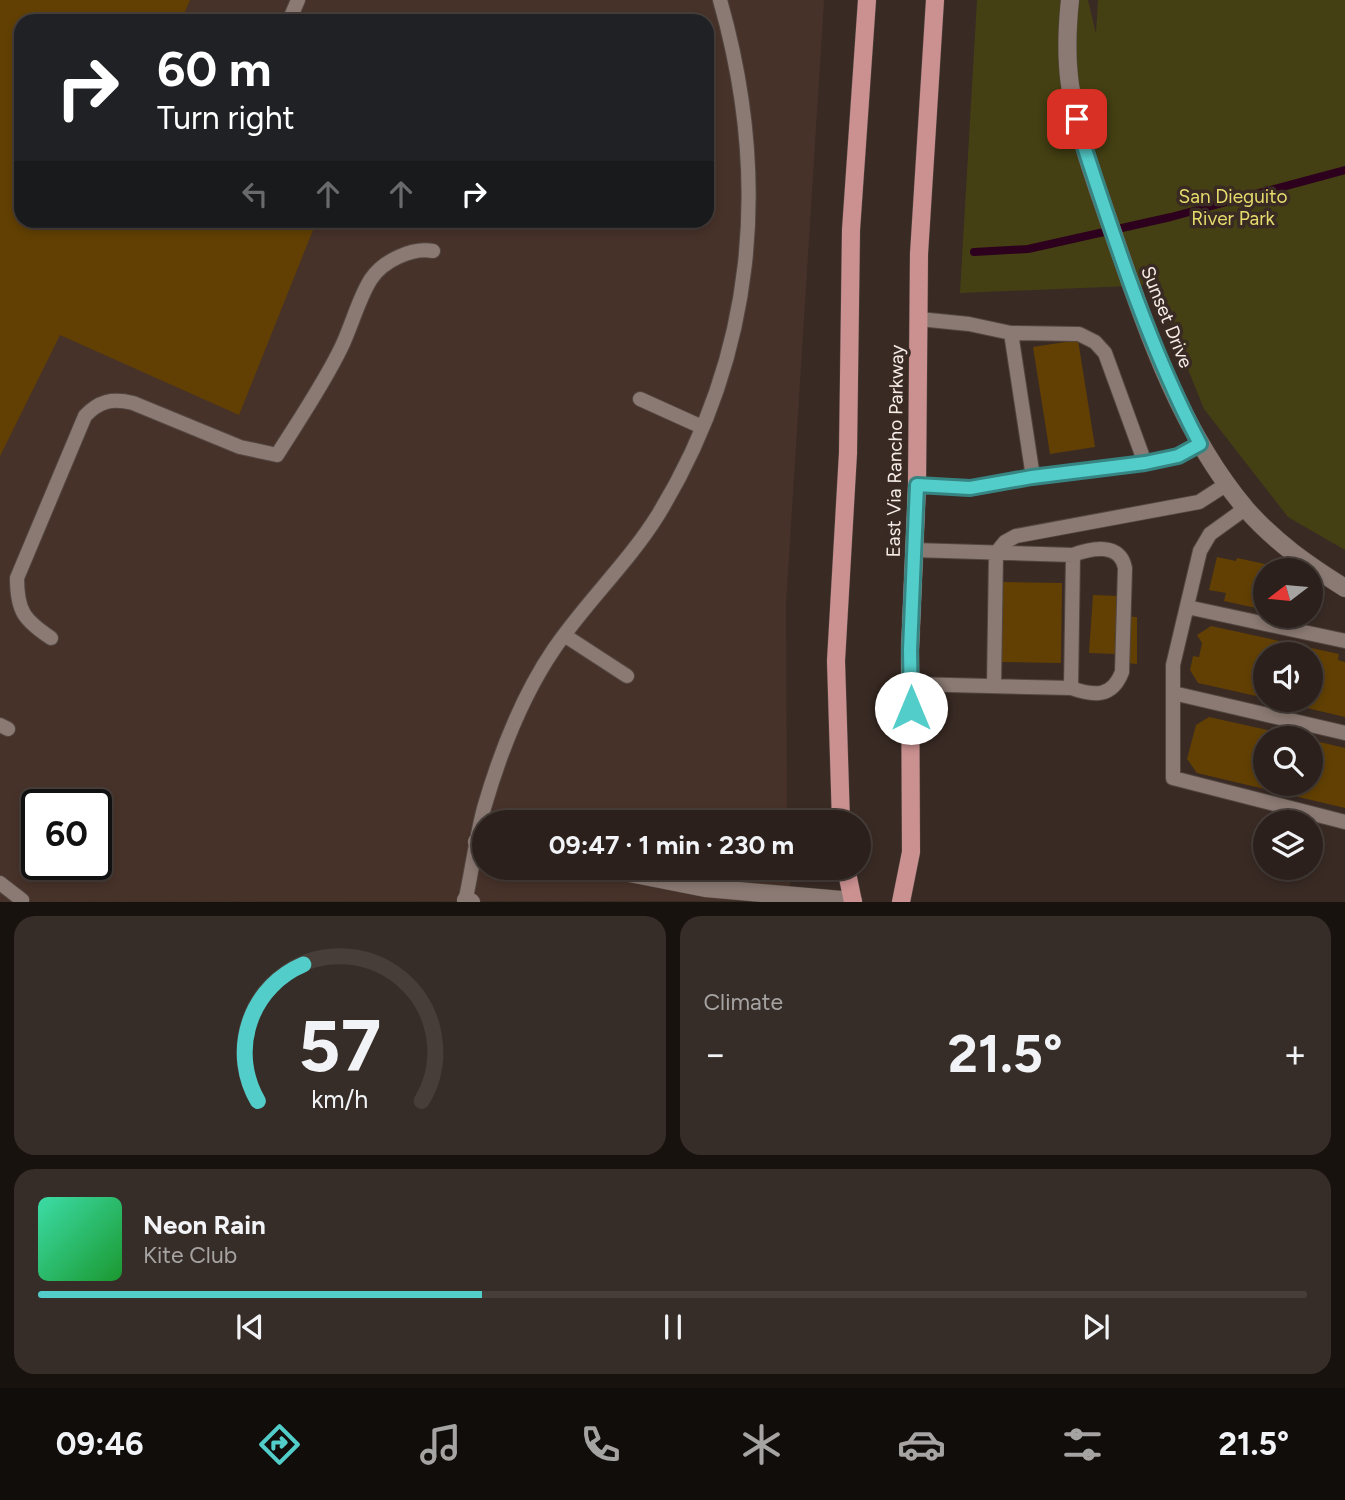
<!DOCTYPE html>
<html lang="en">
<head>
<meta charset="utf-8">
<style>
  body { margin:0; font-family:Figtree,sans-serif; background:#372d28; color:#f1f3f6; height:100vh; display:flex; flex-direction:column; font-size:26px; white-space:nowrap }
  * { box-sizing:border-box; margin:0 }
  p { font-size:23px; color:#a6a3a3 }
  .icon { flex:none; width:38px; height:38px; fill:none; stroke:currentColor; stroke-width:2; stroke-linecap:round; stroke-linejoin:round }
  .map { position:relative; height:902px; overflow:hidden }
  .sheet { display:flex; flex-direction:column; gap:14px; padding:14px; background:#18120f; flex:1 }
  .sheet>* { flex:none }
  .hud { position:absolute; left:14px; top:14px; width:700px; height:214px; border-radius:21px; box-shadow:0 4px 10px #0003,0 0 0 2px #473e3a; background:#202124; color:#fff; overflow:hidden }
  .needle { width:46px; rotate:254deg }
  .fabs { position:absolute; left:1253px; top:558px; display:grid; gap:14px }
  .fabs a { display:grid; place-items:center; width:70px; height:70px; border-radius:50%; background:#2b201b; box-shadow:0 4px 10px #0003,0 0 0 2px #473e3a; font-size:35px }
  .speed { position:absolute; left:21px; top:789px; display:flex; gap:14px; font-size:35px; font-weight:700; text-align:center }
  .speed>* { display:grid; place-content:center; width:91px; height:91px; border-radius:50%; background:#2b201b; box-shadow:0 4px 10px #0003,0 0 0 2px #473e3a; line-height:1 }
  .speed .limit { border:4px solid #111; border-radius:10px; background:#fff; color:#111 }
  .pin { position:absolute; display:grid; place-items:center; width:60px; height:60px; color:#fff; margin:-30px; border-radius:14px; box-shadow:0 4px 10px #0006 }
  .me { position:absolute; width:77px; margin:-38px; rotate:0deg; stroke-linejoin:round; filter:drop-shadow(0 0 5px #0008) }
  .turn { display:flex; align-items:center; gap:24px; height:147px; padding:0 28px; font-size:32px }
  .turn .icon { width:91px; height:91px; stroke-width:2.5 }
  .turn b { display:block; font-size:49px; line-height:60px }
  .lanes { display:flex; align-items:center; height:66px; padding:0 28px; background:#0003; justify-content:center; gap:35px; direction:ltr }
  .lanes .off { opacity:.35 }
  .big { font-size:52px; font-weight:700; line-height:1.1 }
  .sheet .widget { flex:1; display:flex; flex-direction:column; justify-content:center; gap:10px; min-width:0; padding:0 24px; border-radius:21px; background:#372d28 }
  .sheet .dial { align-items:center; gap:0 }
  .dial svg { height:182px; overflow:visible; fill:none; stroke:#473e3a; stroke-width:7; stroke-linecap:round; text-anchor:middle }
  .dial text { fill:#f1f3f6; stroke:none }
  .song { display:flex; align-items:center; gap:21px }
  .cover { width:84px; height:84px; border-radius:10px; background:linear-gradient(135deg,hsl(160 70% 55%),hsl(130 70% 35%)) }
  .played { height:7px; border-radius:4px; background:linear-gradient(90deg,#53cdc9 35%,#473e3a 35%) }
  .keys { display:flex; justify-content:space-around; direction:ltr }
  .heat { display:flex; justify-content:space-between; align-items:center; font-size:38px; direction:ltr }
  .sheet .tiles { flex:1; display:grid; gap:14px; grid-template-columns:1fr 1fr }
  .widget:last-child { grid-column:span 2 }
  .trip { position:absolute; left:472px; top:810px; width:399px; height:70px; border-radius:35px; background:#2b201b; box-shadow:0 4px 10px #0003,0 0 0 2px #473e3a; font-weight:700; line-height:70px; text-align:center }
  .dock { display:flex; height:112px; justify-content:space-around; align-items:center; background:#110d0b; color:#a6a3a3 }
  .dock .icon { width:49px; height:49px }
  .dock .selected { color:#53cdc9 }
  .dock b { font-size:32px; color:#f1f3f6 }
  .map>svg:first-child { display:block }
  .built { fill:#473229; fill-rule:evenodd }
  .green { fill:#444013 }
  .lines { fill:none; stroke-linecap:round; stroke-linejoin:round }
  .stream { stroke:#2d001d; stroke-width:8 }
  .building { fill:#624003 }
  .service-casing { stroke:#534742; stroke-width:16 }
  .minor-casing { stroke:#534742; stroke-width:19 }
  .primary-casing { stroke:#534742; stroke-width:19 }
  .service { stroke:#8b7a73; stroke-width:14 }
  .minor { stroke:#8b7a73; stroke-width:18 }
  .primary { stroke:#cb9090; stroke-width:18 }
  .route-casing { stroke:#368583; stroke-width:18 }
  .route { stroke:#53cdc9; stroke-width:12 }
  .labels { text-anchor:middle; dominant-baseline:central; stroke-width:7; stroke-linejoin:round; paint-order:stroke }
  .park-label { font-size:19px; fill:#e6db6c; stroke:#392a24 }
  .street-label { font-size:19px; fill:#f6ece8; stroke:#392a24 }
</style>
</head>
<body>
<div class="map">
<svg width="1345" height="902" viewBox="0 0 1345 902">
  <rect width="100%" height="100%" fill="#392a24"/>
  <path class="built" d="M 0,0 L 824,0 L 786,604 L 787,822 L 485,822 L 485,868 L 789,868 L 791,901 L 0,902 ZM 21,21 L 707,21 L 707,220 L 21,220 ZM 37,805 L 96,805 L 96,864 L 37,864 Z"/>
  <path class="green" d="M 977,0 L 1088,0 L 1096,34 L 1098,0 L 1345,0 L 1345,550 L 1288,517 L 1204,409 L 1154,285 L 960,293 Z"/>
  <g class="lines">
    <path class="stream" d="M 974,252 L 1028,249 L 1171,217 L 1345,170"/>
  </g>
  <path class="building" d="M 0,0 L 190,0 L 181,21 L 21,21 L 21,220 L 317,220 L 239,415 L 60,335 L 0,456 Z
    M 1078,340 L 1095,447 L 1050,454 L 1033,347 Z
    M 1217,557 L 1236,561 L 1237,558 L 1265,564 L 1265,610 L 1224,601 L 1226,593 L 1209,590 Z
    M 1001,582 L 1062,583 L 1061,663 L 1000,662 Z
    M 1093,595 L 1119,596 L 1117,616 L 1137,617 L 1137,664 L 1117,662 L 1115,654 L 1089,653 Z
    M 1211,626 L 1339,654 L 1338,660 L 1345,662 L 1345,717 L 1277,701 L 1311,700 L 1311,654 L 1265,654 L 1265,698 L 1198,683 L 1190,670 L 1193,656 L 1199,657 L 1202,643 L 1197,635 Z
    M 1209,717 L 1299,737 L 1265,738 L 1265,784 L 1311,784 L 1311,740 L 1345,748 L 1345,808 L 1197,773 L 1187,759 L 1196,725 Z"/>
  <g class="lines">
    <defs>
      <path id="service" d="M 289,21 L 298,0
        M 919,319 L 969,324 L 1011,333 L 1033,477
        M 1011,333 L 1079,334 L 1095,342 L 1105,353 L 1145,463
        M 640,399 L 702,427
        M 917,485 L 970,489 L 1033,477 L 1145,463 L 1178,456 L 1200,444
        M 1246,508 L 1210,534 L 1200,551 L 1173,665 L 1173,778 L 1345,822
        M 1187,607 L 1345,641
        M 564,635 L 627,676
        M 51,638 C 24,620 17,611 17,578 L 85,416 C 99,401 112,398 133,403 L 240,447 L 277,455 C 299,420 323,385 341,348 C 351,328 359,297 371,279 C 383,261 412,247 433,251
        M 910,684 L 1071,688 L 1073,555 L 914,550
        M 994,686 L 996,553 L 1005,542 L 1016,536 L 1199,502 L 1227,484
        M 1071,688 C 1094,696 1112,698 1122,672 L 1125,568 C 1120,542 1091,548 1073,555
        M 1173,693 L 1345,733
        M 0,725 L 8,729
        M 0,883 L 22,900 L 21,902
        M 465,902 C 472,871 476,838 484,808 C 500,753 522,696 554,649 C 586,602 628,563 658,515 C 756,354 771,179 720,0"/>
      <path id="minor" d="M 1070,0 C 1067,28 1066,57 1070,85 C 1078,136 1096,184 1113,233 C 1146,328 1180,431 1246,509 C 1275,542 1308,565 1345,588
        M 477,842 L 485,844
        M 604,868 L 705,888 L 853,901
        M 466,900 L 471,902"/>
      <path id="primary" d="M 841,822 L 836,661 L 848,453 L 851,230 L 867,0
        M 846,868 L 853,902
        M 901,902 L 911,852 L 910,650 L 917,485 L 919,254 L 935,0"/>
    </defs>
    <use href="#service" class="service-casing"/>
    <use href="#minor" class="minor-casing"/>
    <use href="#primary" class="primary-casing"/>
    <use href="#service" class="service"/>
    <use href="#minor" class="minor"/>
    <use href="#primary" class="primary"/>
  </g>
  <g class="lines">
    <defs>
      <path id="route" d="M 911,708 L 910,650 L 917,485 L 970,488 L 1032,477 L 1145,463 L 1178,456 L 1200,444 C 1149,347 1115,241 1081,137 L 1077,119"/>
    </defs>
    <use href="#route" class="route-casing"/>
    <use href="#route" class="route"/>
  </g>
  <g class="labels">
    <g class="park-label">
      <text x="1233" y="196">San Dieguito<tspan x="1233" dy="22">River Park</tspan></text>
    </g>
    <g class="street-label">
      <text transform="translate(1167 317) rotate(68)">Sunset Drive</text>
      <text transform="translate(895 451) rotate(-89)">East Via Rancho Parkway</text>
    </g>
  </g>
</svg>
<div class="fabs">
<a><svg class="needle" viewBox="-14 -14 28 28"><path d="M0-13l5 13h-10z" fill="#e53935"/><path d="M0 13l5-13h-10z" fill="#a6a3a3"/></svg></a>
<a><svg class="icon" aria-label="sound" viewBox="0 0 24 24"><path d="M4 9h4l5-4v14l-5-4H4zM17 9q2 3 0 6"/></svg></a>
<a><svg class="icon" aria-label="search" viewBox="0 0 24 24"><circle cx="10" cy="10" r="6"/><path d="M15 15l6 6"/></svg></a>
<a><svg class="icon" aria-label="layers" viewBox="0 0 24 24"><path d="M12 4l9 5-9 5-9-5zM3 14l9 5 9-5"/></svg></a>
</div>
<div class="speed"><div class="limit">60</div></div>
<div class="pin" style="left:1077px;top:119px;background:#d93025"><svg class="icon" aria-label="arrive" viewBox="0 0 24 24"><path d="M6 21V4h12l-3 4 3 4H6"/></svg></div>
<svg class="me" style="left:911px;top:708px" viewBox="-20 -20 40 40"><circle r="19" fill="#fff"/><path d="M0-13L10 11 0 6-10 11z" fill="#53cdc9"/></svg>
<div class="trip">09:47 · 1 min · 230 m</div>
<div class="hud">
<div class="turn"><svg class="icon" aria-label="right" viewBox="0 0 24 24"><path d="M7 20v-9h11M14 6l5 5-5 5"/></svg><div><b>60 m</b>Turn right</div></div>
<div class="lanes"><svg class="icon off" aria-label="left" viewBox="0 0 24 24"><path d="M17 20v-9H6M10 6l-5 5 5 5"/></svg><svg class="icon off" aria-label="ahead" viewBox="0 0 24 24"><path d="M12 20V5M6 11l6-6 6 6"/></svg><svg class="icon off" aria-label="ahead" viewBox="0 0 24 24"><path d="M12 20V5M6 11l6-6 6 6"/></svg><svg class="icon" aria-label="right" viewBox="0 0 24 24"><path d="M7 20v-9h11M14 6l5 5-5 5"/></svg></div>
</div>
</div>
<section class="sheet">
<div class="tiles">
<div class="widget dial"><svg viewBox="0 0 100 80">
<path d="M14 69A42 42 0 1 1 86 69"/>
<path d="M14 69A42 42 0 0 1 34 9" stroke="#53cdc9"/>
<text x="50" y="56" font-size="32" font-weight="700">57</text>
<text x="50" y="72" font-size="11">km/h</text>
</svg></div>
<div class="widget"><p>Climate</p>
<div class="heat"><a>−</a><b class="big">21.5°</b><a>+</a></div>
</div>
<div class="widget">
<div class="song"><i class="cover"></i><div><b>Neon Rain</b><p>Kite Club</p></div></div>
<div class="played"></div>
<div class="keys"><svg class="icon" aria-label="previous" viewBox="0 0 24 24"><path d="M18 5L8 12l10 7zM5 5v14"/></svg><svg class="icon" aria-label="pause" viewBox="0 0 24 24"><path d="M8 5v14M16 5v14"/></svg><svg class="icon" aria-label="next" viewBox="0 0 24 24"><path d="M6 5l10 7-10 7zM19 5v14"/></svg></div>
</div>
</div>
</section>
<nav class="dock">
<b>09:46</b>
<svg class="icon selected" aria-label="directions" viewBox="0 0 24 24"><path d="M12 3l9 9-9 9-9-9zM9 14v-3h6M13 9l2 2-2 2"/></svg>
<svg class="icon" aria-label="music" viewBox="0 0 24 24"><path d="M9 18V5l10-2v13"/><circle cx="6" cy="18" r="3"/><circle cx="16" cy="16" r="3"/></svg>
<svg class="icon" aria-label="phone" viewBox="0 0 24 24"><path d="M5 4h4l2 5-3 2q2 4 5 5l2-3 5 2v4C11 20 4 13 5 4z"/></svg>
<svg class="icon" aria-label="climate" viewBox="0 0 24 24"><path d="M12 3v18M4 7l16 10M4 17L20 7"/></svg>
<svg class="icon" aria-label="car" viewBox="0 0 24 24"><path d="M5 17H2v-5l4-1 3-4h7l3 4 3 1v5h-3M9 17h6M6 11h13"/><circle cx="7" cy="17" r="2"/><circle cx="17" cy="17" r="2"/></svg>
<svg class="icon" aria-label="filters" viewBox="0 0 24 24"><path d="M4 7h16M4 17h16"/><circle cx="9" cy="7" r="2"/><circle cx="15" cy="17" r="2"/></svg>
<b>21.5°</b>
</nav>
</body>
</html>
